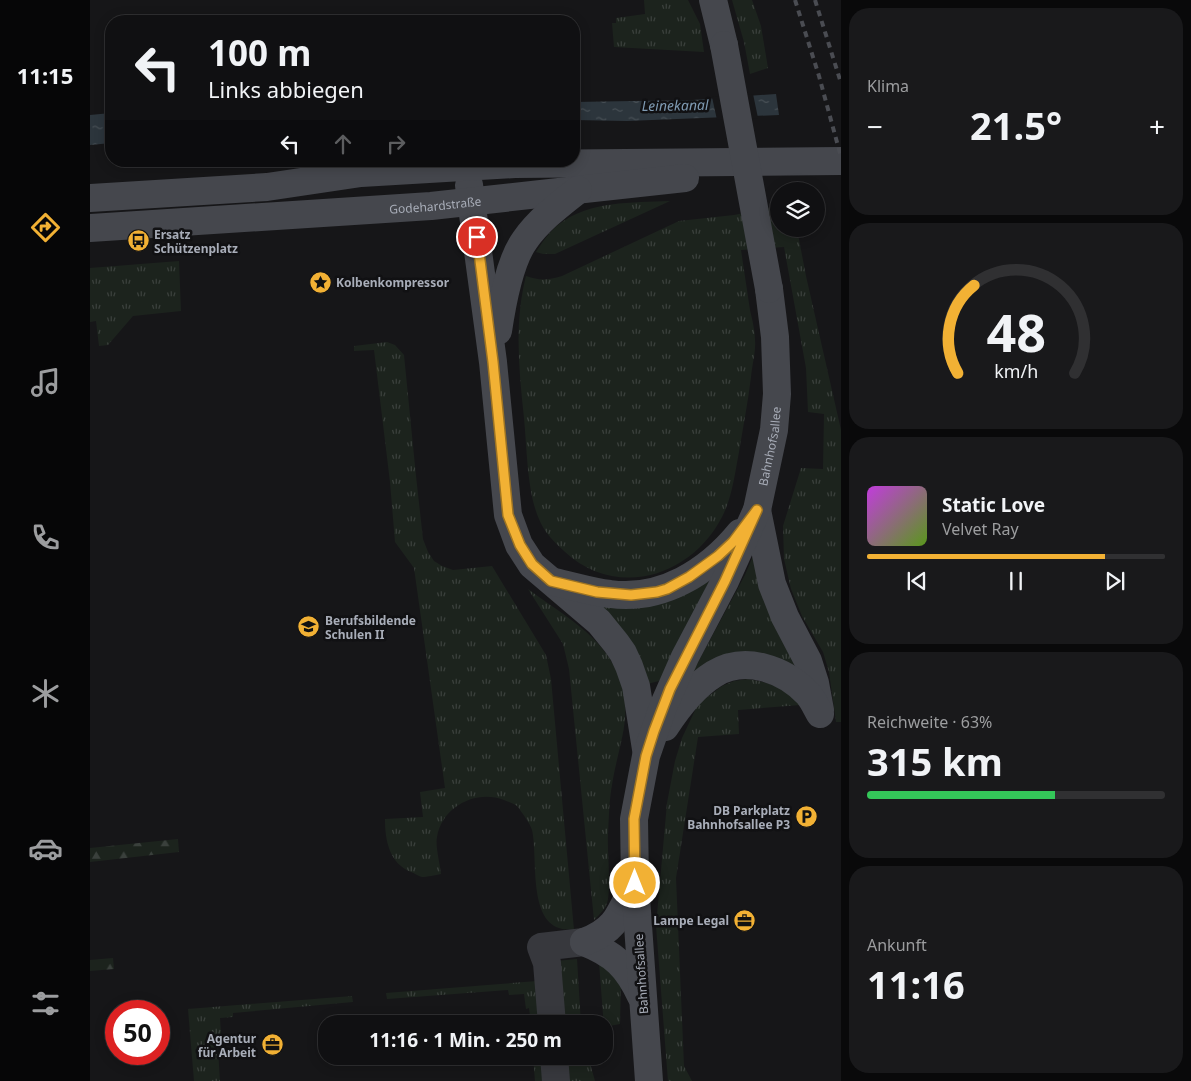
<!DOCTYPE html>
<html lang="de">
<head>
<meta charset="utf-8">
<style>
  body { margin:0; font-family:"Noto Sans",sans-serif; background:#19191b; color:#f1f3f6; height:100vh; display:flex; flex-direction:column; font-size:19px; white-space:nowrap }
  * { box-sizing:border-box; margin:0 }
  p { font-size:16px; color:#9c9d9f }
  .icon { flex:none; width:28px; height:28px; fill:none; stroke:currentColor; stroke-width:2; stroke-linecap:round; stroke-linejoin:round }
  .map { position:relative; flex:1; overflow:hidden }
  .panel { display:flex; flex-direction:column; gap:8px; padding:8px; background:#09090a; width:350px }
  .panel>* { flex:none }
  .banner { position:absolute; left:15px; top:15px; width:475px; height:152px; border-radius:20px; box-shadow:0 2px 12px #0003,0 0 0 1px #303032; background:#101012; color:#f1f3f6; overflow:hidden }
  .buttons { position:absolute; left:680px; top:182px; display:grid; gap:10px }
  .buttons a { display:grid; place-items:center; width:55px; height:55px; border-radius:50%; background:#101012; box-shadow:0 2px 12px #0003,0 0 0 1px #303032; font-size:25px }
  .speed { position:absolute; left:15px; top:1000px; display:flex; gap:10px; font-size:25px; font-weight:700; text-align:center }
  .speed>* { display:grid; place-content:center; width:65px; height:65px; border-radius:50%; background:#101012; box-shadow:0 2px 12px #0003,0 0 0 1px #303032; line-height:1 }
  .speed .limit { border:8px solid #d22; background:#fff; color:#111 }
  .pin { position:absolute; display:grid; place-items:center; width:42px; height:42px; color:#fff; margin:-21px; border:2px solid #fff; border-radius:50%; box-shadow:0 1px 5px #0007 }
  .me { position:absolute; width:55px; margin:-28px; rotate:0deg; stroke-linejoin:round; filter:drop-shadow(0 0 4px #0008) }
  .turn { display:flex; align-items:center; gap:18px; height:105px; padding:0 20px; font-size:22px }
  .turn .icon { width:65px; height:65px; stroke-width:2.5 }
  .turn b { display:block; font-size:35px; line-height:42px }
  .lanes { display:flex; align-items:center; height:48px; padding:0 20px; background:#0003; justify-content:center; gap:25px; direction:ltr }
  .lanes .off { opacity:.35 }
  .big { font-size:38px; font-weight:700; line-height:1.1 }
  .panel .tile { flex:1; display:flex; flex-direction:column; justify-content:center; gap:8px; min-width:0; padding:0 18px; border-radius:20px; background:#19191b }
  .panel .dial { align-items:center; gap:0 }
  .dial svg { height:130px; overflow:visible; fill:none; stroke:#303032; stroke-width:7; stroke-linecap:round; text-anchor:middle }
  .dial text { fill:#f1f3f6; stroke:none }
  .song { display:flex; align-items:center; gap:15px }
  .cover { width:60px; height:60px; border-radius:8px; background:linear-gradient(135deg,hsl(290 70% 55%),hsl(90 70% 35%)) }
  .played { height:5px; border-radius:2px; background:linear-gradient(90deg,#f2b134 80%,#303032 80%) }
  .keys { display:flex; justify-content:space-around; direction:ltr }
  .heat { display:flex; justify-content:space-between; align-items:center; font-size:28px; direction:ltr }
  .charge { height:8px; border-radius:4px; background:linear-gradient(90deg,#34c759 63%,#303032 0) }
  .trip { position:absolute; left:228px; top:1015px; width:295px; height:50px; border-radius:20px; background:#101012; box-shadow:0 2px 12px #0003,0 0 0 1px #303032; font-weight:700; line-height:50px; text-align:center }
  main { display:flex; flex:1; min-height:0 }
  .menu { display:flex; flex-direction:column; width:90px; justify-content:space-around; align-items:center; background:#060607; color:#9c9d9f }
  .menu .icon { width:35px; height:35px }
  .menu .active { color:#f2b134 }
  .menu b { font-size:22px; color:#f1f3f6 }
  .map>svg:first-child { display:block }
  .grass { fill:url(#grass-tufts) }
  .forest { fill:url(#forest-firs) }
  .water { fill:url(#water-ripples) }
  .pier { fill:#161618 }
  .lines { fill:none; stroke-linecap:round; stroke-linejoin:round }
  .street { stroke:#37383d; stroke-width:28 }
  .secondary { stroke:#45474d; stroke-width:28 }
  .rail { stroke:#4a4c52; stroke-width:4; stroke-dasharray:6 5; stroke-linecap:butt }
  .secondary-bridge { stroke:#45474d; stroke-width:28 }
  .route-casing { stroke:#9d7322; stroke-width:12 }
  .route { stroke:#f2b134; stroke-width:9 }
  .labels { text-anchor:middle; dominant-baseline:central; stroke-width:5; stroke-linejoin:round; paint-order:stroke }
  .street-label { font-size:12px; fill:#a8adb8; stroke:#111113 }
  .poi-label { font-size:12px; font-weight:bold; fill:#a8adb8; stroke:#111113; text-anchor:start }
  .water-label { font-size:14px; font-style:italic; fill:#7f9bb3; stroke:#111113 }
</style>
</head>
<body>
<main>
<nav class="menu">
<b>11:15</b>
<svg class="icon active" aria-label="directions" viewBox="0 0 24 24"><path d="M12 3l9 9-9 9-9-9zM9 14v-3h6M13 9l2 2-2 2"/></svg>
<svg class="icon" aria-label="music" viewBox="0 0 24 24"><path d="M9 18V5l10-2v13"/><circle cx="6" cy="18" r="3"/><circle cx="16" cy="16" r="3"/></svg>
<svg class="icon" aria-label="phone" viewBox="0 0 24 24"><path d="M5 4h4l2 5-3 2q2 4 5 5l2-3 5 2v4C11 20 4 13 5 4z"/></svg>
<svg class="icon" aria-label="climate" viewBox="0 0 24 24"><path d="M12 3v18M4 7l16 10M4 17L20 7"/></svg>
<svg class="icon" aria-label="car" viewBox="0 0 24 24"><path d="M5 17H2v-5l4-1 3-4h7l3 4 3 1v5h-3M9 17h6M6 11h13"/><circle cx="7" cy="17" r="2"/><circle cx="17" cy="17" r="2"/></svg>
<svg class="icon" aria-label="filters" viewBox="0 0 24 24"><path d="M4 7h16M4 17h16"/><circle cx="9" cy="7" r="2"/><circle cx="15" cy="17" r="2"/></svg>
</nav>
<div class="map">
<svg width="751" height="1081" viewBox="0 0 751 1081">
  <defs>
    <pattern id="grass-tufts" width="24" height="20" patternUnits="userSpaceOnUse" patternTransform="scale(1.25)"><rect width="24" height="20" fill="#1c231d"/><path d="M3 7l-1-3M5 7V3M7 7l1-3M15 17l-1-3M17 17v-4M19 17l1-3" fill="none" stroke="#3a403c"/></pattern>
    <pattern id="forest-firs" width="22" height="20" patternUnits="userSpaceOnUse" patternTransform="scale(1.25)"><rect width="22" height="20" fill="#1c231d"/><path d="M5 1l3.5 6h-7zM16 11l3.5 6h-7z" fill="#3a403c"/></pattern>
    <pattern id="water-ripples" width="26" height="14" patternUnits="userSpaceOnUse" patternTransform="scale(1.25)"><rect width="26" height="14" fill="#2c353c"/><path d="M2 4q2-2 4 0t4 0M15 11q2-2 4 0t4 0" fill="none" stroke="#485056"/></pattern>
  </defs>
  <rect width="100%" height="100%" fill="#161618"/>
  <path class="grass" d="M 554,0 L 598,0 L 610,24 L 614,52 L 524,47 L 522,23 L 526,23 L 526,18 L 555,14 Z
    M 642,0 L 662,0 L 671,26 L 678,68 L 660,74 L 654,42 Z
    M 580,201 L 465,254 L 453,254 L 446,252 C 452,243 459,232 468,225 C 500,200 542,203 580,201 Z
    M 689,206 L 689,229 L 707,229 L 716,276 L 751,430 L 751,722 L 746,722 L 739,672 L 733,652 L 712,616 L 701,589 L 694,559 L 693,526 L 711,468 L 733,469 L 734,414 L 718,412 L 716,368 L 694,247 L 651,250 C 654,270 657,290 660,310 C 662,319 665,330 665,340 C 666,352 662,365 661,377 C 658,402 653,427 649,452 C 645,473 642,498 632,517 C 601,577 526,600 474,551 C 464,542 454,532 449,519 C 437,492 437,448 434,418 C 429,371 424,323 436,276 C 450,281 458,280 472,276 L 589,221 L 644,215 Z
    M 89,261 L 91,311 L 43,316 L 18,345 L 9,346 L 6,321 L 0,322 L 0,268 Z
    M 297,342 L 305,345 L 314,355 L 326,476 L 333,539 L 338,552 L 344,561 L 352,566 L 363,570 L 402,566 L 456,655 L 461,679 L 484,930 C 479,929 473,930 469,928 C 438,918 448,855 442,830 C 440,823 432,813 428,807 C 425,804 419,802 414,800 C 387,789 352,806 347,837 C 345,846 350,864 351,874 C 345,875 337,877 332,877 C 328,876 324,873 321,872 C 299,863 295,840 295,819 L 333,817 L 330,792 L 355,788 L 324,568 L 305,542 L 300,482 L 284,350 L 264,351 L 264,346 Z
    M 665,551 L 716,664 L 703,672 L 604,672 L 605,668 L 655,575 Z
    M 610,575 L 619,582 L 569,681 L 553,685 L 489,589 Z
    M 438,589 C 470,613 512,635 528,674 C 545,714 528,745 522,785 C 519,801 519,818 518,834 C 517,855 521,878 518,899 C 517,908 510,914 504,920 L 479,669 L 473,644 Z
    M 658,679 C 678,682 697,688 710,705 L 648,710 L 649,734 L 608,737 L 586,878 L 594,1066 L 602,1081 L 578,1081 L 566,926 L 577,803 L 585,761 L 592,738 L 608,704 L 632,686 L 644,681 Z
    M 487,959 L 491,1024 L 471,1024 L 466,961 Z
    M 509,963 L 514,964 L 531,985 L 530,1024 L 514,1027 Z
    M 447,981 L 451,1024 L 441,1024 L 439,1008 L 436,1009 L 434,994 L 419,995 L 418,990 L 297,999 L 296,993 Z
    M 262,996 L 263,1002 L 143,1013 L 143,1017 L 130,1018 L 131,1034 L 127,1034 L 130,1081 L 104,1081 L 98,1009 Z
    M 443,1056 L 453,1056 L 455,1081 L 445,1081 Z
    M 474,1056 L 498,1056 L 505,1081 L 476,1081 Z"/>
  <path class="forest" d="M 88,839 L 89,852 L 0,862 L 0,848 Z
    M 23,958 L 24,969 L 0,971 L 0,960 Z"/>
  <path class="water" d="M 686,94 L 689,115 L 537,121 L 484,120 L 484,102 L 603,100 Z
    M 21,113 L 21,143 L 0,145 L 0,115 Z"/>
  <path class="pier" d="M 663,94 L 668,118 L 627,120 L 622,97 Z"/>
  <g class="lines">
    <path class="street" d="M 462,1024 L 457,963 L 451,947 L 494,942
      M 464,1056 L 466,1081"/>
    <g class="secondary">
      <path d="M 623,0 L 634,45"/>
      <path d="M 379,185 L 403,362 L 418,515 L 429,545 L 442,565 L 509,622 L 526,643 L 533,653 L 539,666 L 546,686 L 556,749"/>
      <path d="M 0,198 L 177,187 L 271,173 L 425,164 L 751,161"/>
      <path id="s1" d="M 0,228 L 341,206 L 595,178"/>
      <path d="M 408,331 C 412,304 419,262 435,240 C 449,220 469,205 488,190"/>
      <path d="M 667,510 L 682,584 L 695,617 L 718,661 L 725,683 L 730,710"/>
      <path d="M 464,582 C 483,586 501,592 520,594 C 572,601 618,572 650,533"/>
      <path d="M 575,727 C 588,707 603,687 624,674 C 655,655 694,669 718,694 C 723,700 726,707 730,714"/>
      <path d="M 494,942 C 524,954 537,966 551,996"/>
      <path d="M 494,942 C 527,930 530,913 544,884"/>
      <path id="s2" d="M 559,1081 L 545,883 L 544,819 L 556,756 L 573,707 L 595,657 L 635,581 L 667,510 L 684,430 L 687,394 L 685,337 L 679,289"/>
    </g>
    <path class="rail" d="M 705,0 L 729,76 L 751,157
      M 725,0 L 751,83"/>
    <path class="secondary-bridge" d="M 634,45 L 679,289"/>
  </g>
  <g class="lines">
    <defs>
      <path id="route" d="M 387,237 L 403,362 L 418,515 L 430,545 L 442,564 L 461,581 L 507,592 L 541,595 L 567,592 L 577,589 L 599,577 L 628,556 L 643,542 L 667,510 L 635,581 L 580,689 L 564,731 L 556,756 L 544,819 L 545,883"/>
    </defs>
    <use href="#route" class="route-casing"/>
    <use href="#route" class="route"/>
  </g>
  <defs>
    <symbol id="bus-disc" viewBox="-11 -11 22 22"><circle r="9.5" fill="#f2b134" stroke="#111113"/><path d="M-5-6H5V4H4V6H2V4H-2V6H-4V4H-5ZM-3.5-4V0h7V-4ZM-3.5 1.2v1.5H-2V1.2ZM2 1.2v1.5H3.5V1.2Z" fill="#111"/></symbol>
    <symbol id="sight-disc" viewBox="-11 -11 22 22"><circle r="9.5" fill="#f2b134" stroke="#111113"/><path d="M0-6L1.8-2.2L6-1.7L2.9 1.2L3.7 5.4L0 3.3L-3.7 5.4L-2.9 1.2L-6-1.7L-1.8-2.2Z" fill="#111"/></symbol>
    <symbol id="school-disc" viewBox="-11 -11 22 22"><circle r="9.5" fill="#f2b134" stroke="#111113"/><path d="M0-5L7-2L0 1L-7-2ZM-4 1L0 2.5L4 1V4Q0 6-4 4Z" fill="#111"/></symbol>
    <symbol id="parking-disc" viewBox="-11 -11 22 22"><circle r="9.5" fill="#f2b134" stroke="#111113"/><path d="M-3.5-5.5H1a3.5 3.5 0 0 1 0 7H-1V5.5H-3.5ZM-1-3.4V-.6H.8a1.4 1.4 0 0 0 0-2.8Z" fill="#111"/></symbol>
    <symbol id="office-disc" viewBox="-11 -11 22 22"><circle r="9.5" fill="#f2b134" stroke="#111113"/><path d="M-6-3h4V-5.5h4V-3h4V5H-6ZM-1-4.5V-3h2v-1.5ZM-6 0V1H6V0Z" fill="#111"/></symbol>
  </defs>
  <g fill-rule="evenodd">
    <use href="#bus-disc" x="36" y="228" width="25" height="25"/>
    <use href="#sight-disc" x="218" y="270" width="25" height="25"/>
    <use href="#school-disc" x="206" y="614" width="25" height="25"/>
    <use href="#parking-disc" x="704" y="804" width="25" height="25"/>
    <use href="#office-disc" x="642" y="908" width="25" height="25"/>
    <use href="#office-disc" x="170" y="1032" width="25" height="25"/>
  </g>
  <g class="labels">
    <g class="street-label">
      <text stroke="none"><textPath href="#s1" startOffset="346">Godehardstraße</textPath></text>
      <text stroke="none"><textPath href="#s2" startOffset="662">Bahnhofsallee</textPath></text>
      <text transform="translate(551 974) rotate(-94)">Bahnhofsallee</text>
    </g>
    <g class="poi-label">
      <text x="64" y="234">Ersatz<tspan x="64" dy="14">Schützenplatz</tspan></text>
      <text x="246" y="282">Kolbenkompressor</text>
      <text x="235" y="620">Berufsbildende<tspan x="235" dy="14">Schulen II</tspan></text>
      <text x="700" y="810" text-anchor="end">DB Parkplatz<tspan x="700" dy="14">Bahnhofsallee P3</tspan></text>
      <text x="639" y="920" text-anchor="end">Lampe Legal</text>
      <text x="166" y="1038" text-anchor="end">Agentur<tspan x="166" dy="14">für Arbeit</tspan></text>
    </g>
    <g class="water-label">
      <text transform="translate(585 105) rotate(-1)">Leinekanal</text>
    </g>
  </g>
</svg>
<div class="buttons">
<a><svg class="icon" aria-label="layers" viewBox="0 0 24 24"><path d="M12 4l9 5-9 5-9-5zM3 14l9 5 9-5"/></svg></a>
</div>
<div class="speed"><div class="limit">50</div></div>
<div class="pin" style="left:387px;top:237px;background:#d93025"><svg class="icon" aria-label="arrive" viewBox="0 0 24 24"><path d="M6 21V4h12l-3 4 3 4H6"/></svg></div>
<svg class="me" style="left:545px;top:883px" viewBox="-20 -20 40 40"><circle r="17" fill="#f2b134" stroke="#fff" stroke-width="3"/><path d="M0-11L8 9 0 5-8 9z" fill="#fff"/></svg>
<div class="trip">11:16 · 1 Min. · 250 m</div>
<div class="banner">
<div class="turn"><svg class="icon" aria-label="left" viewBox="0 0 24 24"><path d="M17 20v-9H6M10 6l-5 5 5 5"/></svg><div><b>100 m</b>Links abbiegen</div></div>
<div class="lanes"><svg class="icon" aria-label="left" viewBox="0 0 24 24"><path d="M17 20v-9H6M10 6l-5 5 5 5"/></svg><svg class="icon off" aria-label="ahead" viewBox="0 0 24 24"><path d="M12 20V5M6 11l6-6 6 6"/></svg><svg class="icon off" aria-label="right" viewBox="0 0 24 24"><path d="M7 20v-9h11M14 6l5 5-5 5"/></svg></div>
</div>
</div>
<section class="panel">
<div class="tile"><p>Klima</p>
<div class="heat"><a>−</a><b class="big">21.5°</b><a>+</a></div>
</div>
<div class="tile dial"><svg viewBox="0 0 100 80">
<path d="M14 69A42 42 0 1 1 86 69"/>
<path d="M14 69A42 42 0 0 1 24 15" stroke="#f2b134"/>
<text x="50" y="56" font-size="32" font-weight="700">48</text>
<text x="50" y="72" font-size="11">km/h</text>
</svg></div>
<div class="tile">
<div class="song"><i class="cover"></i><div><b>Static Love</b><p>Velvet Ray</p></div></div>
<div class="played"></div>
<div class="keys"><svg class="icon" aria-label="previous" viewBox="0 0 24 24"><path d="M18 5L8 12l10 7zM5 5v14"/></svg><svg class="icon" aria-label="pause" viewBox="0 0 24 24"><path d="M8 5v14M16 5v14"/></svg><svg class="icon" aria-label="next" viewBox="0 0 24 24"><path d="M6 5l10 7-10 7zM19 5v14"/></svg></div>
</div>
<div class="tile"><p>Reichweite · 63%</p><b class="big">315 km</b><div class="charge"></div></div>
<div class="tile"><p>Ankunft</p><b class="big">11:16</b></div>
</section>
</main>
</body>
</html>
